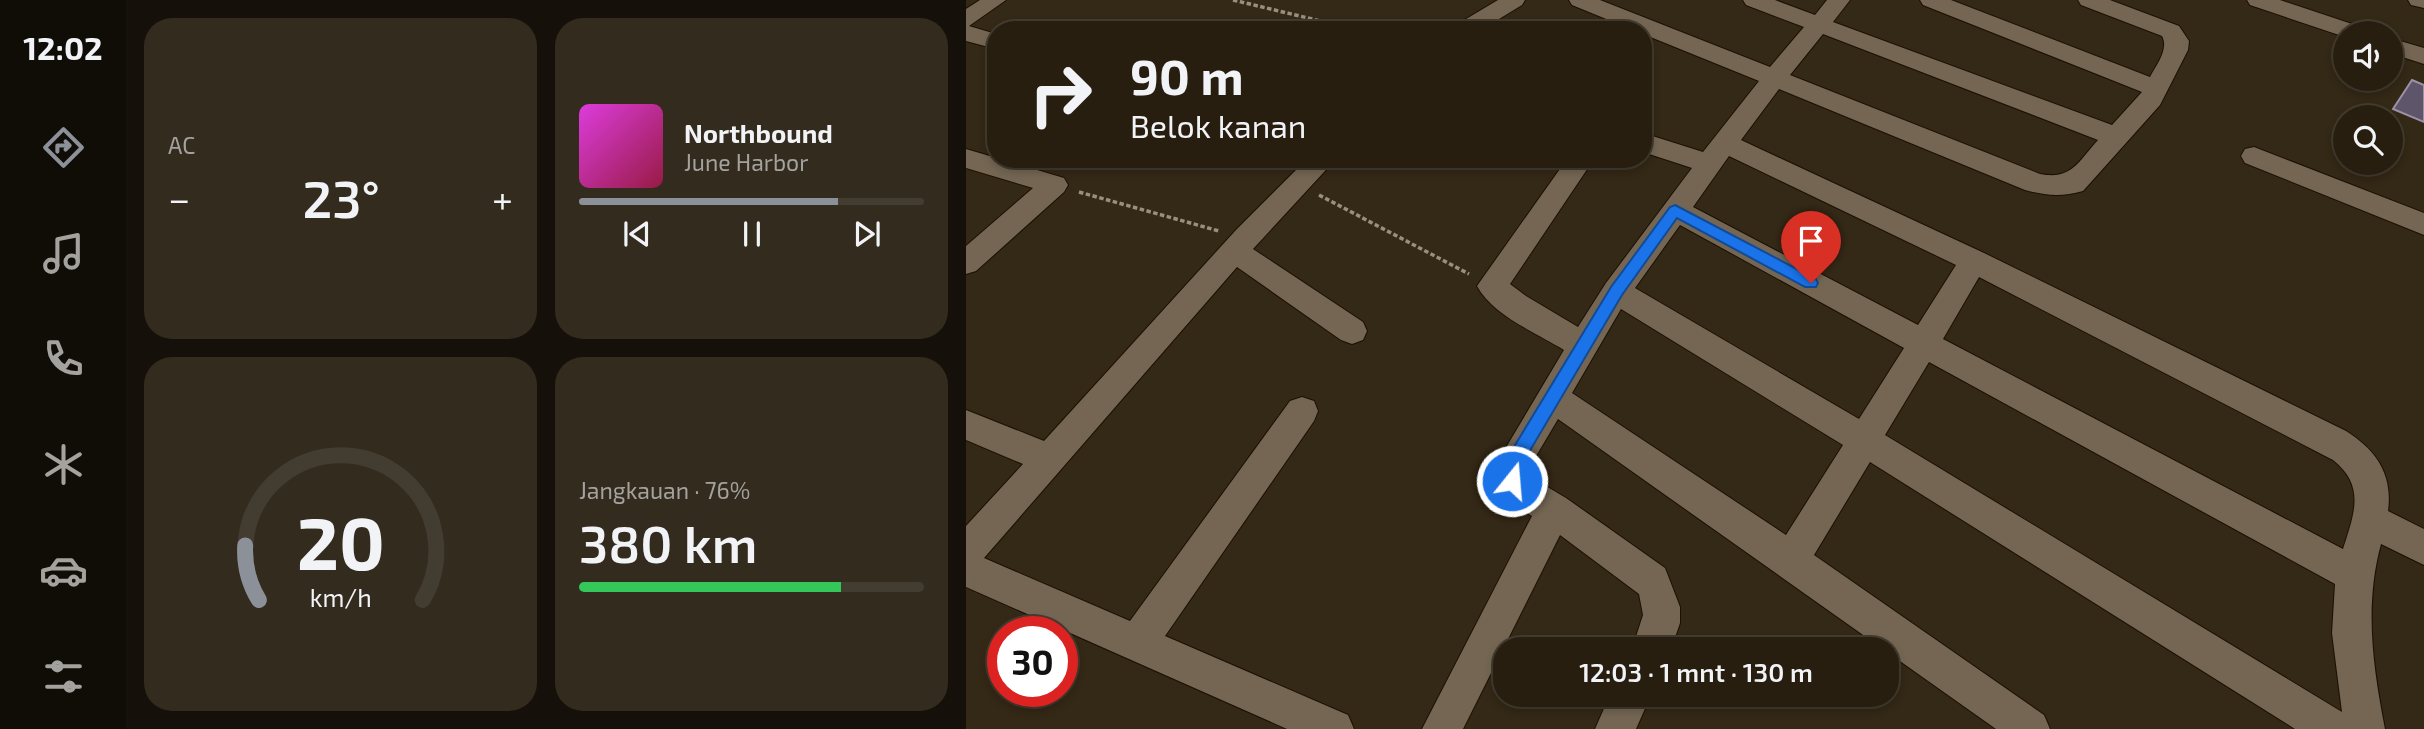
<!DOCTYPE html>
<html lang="id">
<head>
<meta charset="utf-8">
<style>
  body { margin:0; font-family:"Exo 2",sans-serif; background:#332b1e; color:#f1f3f6; height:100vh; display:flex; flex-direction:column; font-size:26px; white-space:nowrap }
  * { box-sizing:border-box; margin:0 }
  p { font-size:23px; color:#a4a29f }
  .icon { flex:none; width:38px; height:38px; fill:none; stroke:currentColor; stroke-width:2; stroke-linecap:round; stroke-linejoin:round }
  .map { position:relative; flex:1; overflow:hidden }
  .details { display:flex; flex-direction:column; gap:18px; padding:18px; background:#151009; width:840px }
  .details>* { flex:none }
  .hud { position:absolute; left:21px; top:21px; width:665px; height:147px; border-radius:28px; box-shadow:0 4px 10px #0003,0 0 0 2px #433c30; background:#271e10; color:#f1f3f6; overflow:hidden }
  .tools { position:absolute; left:1367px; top:21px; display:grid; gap:14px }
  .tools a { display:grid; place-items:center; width:70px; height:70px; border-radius:50%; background:#271e10; box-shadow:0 4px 10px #0003,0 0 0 2px #433c30; font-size:35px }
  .speed { position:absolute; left:21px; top:616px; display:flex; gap:14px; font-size:35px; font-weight:700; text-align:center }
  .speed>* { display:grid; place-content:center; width:91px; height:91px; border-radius:50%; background:#271e10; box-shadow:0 4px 10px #0003,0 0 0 2px #433c30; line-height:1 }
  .speed .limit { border:10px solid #d22; background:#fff; color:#111 }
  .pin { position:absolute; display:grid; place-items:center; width:60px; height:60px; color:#fff; margin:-72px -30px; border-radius:50% 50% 50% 0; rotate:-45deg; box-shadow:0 0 7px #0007 }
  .pin .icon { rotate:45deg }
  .me { position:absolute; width:77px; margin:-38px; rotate:17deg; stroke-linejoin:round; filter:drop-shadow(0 0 5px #0008) }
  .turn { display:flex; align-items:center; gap:24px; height:147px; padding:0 28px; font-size:32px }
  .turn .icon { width:91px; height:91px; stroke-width:2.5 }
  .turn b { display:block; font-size:49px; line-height:60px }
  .big { font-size:52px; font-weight:600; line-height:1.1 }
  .details .widget { flex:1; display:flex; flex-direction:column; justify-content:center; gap:10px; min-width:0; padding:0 24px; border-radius:28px; background:#332b1e }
  .details .dial { align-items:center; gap:0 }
  .dial svg { height:182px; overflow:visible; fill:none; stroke:#433c30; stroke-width:7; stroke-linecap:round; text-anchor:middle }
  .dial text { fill:#f1f3f6; stroke:none }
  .song { display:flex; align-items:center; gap:21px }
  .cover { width:84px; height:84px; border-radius:10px; background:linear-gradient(135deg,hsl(300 70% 55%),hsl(340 70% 35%)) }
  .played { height:7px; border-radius:4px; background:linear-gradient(90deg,#8c9099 75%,#433c30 75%) }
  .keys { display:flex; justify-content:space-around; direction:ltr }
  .heat { display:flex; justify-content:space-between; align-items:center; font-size:38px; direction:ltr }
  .charge { height:10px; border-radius:5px; background:linear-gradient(90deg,#34c759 76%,#433c30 0) }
  .details .tiles { flex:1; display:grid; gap:18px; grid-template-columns:repeat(2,1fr) }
  .trip { position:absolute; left:527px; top:637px; width:406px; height:70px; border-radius:28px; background:#271e10; box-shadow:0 4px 10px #0003,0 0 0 2px #433c30; font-weight:600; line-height:70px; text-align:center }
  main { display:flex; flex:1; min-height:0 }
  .menu { display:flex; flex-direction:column; width:126px; justify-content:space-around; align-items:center; background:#100c06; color:#a4a29f }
  .menu .icon { width:49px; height:49px }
  .menu .current { color:#8c9099 }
  .menu b { font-size:32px; color:#f1f3f6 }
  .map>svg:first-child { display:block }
  .building { fill:#5f556a; stroke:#9c92a8; stroke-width:2 }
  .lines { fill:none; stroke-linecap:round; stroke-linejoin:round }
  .street-casing { stroke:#1b1002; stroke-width:2 }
  .path { stroke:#998f80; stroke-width:3.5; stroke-dasharray:4.5 2.5; stroke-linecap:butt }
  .street { fill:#746653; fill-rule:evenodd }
  .route { fill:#1a73e8; stroke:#114b97; stroke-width:2 }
</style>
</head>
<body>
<main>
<nav class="menu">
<b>12:02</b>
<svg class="icon current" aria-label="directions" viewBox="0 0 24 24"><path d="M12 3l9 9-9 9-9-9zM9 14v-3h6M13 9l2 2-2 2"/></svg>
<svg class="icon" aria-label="music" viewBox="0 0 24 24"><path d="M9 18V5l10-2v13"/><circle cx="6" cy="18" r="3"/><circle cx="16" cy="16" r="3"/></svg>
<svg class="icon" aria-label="phone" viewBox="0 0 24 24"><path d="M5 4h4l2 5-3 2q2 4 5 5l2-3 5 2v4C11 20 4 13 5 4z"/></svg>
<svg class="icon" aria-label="climate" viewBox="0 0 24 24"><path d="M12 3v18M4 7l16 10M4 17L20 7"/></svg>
<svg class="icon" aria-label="car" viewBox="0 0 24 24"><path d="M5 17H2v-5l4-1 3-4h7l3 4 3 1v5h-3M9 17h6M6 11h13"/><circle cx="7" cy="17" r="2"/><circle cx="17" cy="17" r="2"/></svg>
<svg class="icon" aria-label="filters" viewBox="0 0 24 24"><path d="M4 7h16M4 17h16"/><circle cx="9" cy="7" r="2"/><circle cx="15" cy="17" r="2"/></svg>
</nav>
<section class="details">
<div class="tiles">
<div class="widget"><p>AC</p>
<div class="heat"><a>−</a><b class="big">23°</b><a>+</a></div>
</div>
<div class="widget">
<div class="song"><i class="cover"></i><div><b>Northbound</b><p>June Harbor</p></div></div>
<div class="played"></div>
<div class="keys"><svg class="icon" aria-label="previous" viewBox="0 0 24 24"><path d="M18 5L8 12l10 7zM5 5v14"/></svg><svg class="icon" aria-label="pause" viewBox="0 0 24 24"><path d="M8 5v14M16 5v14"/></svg><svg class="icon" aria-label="next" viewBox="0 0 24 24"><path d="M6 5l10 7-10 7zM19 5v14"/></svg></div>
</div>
<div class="widget dial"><svg viewBox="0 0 100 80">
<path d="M14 69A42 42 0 1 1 86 69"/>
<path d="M14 69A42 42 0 0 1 8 45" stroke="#8c9099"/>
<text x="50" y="56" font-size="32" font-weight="700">20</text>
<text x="50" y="72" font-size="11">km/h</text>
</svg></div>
<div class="widget"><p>Jangkauan · 76%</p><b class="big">380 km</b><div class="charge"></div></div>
</div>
</section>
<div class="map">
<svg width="1458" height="729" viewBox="0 0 1458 729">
  <rect width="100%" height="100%" fill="#342816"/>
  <path class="building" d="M 1446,80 L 1458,85 L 1458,122 L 1427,109 Z"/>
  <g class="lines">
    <defs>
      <path id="street" d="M 14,0 L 40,0 L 3,26 L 30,34 L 30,49 L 0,41 L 0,9 Z
        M 532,0 L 559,0 L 556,5 L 515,30 L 487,30 L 490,25 Z
        M 603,0 L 634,0 L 804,67 L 838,27 L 780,5 L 777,0 L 809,0 L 849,15 L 861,0 L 884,0 L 867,22 L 1146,125 L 1176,92 L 957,5 L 954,0 L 985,0 L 1184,77 C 1191,64 1203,49 1196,36 L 1115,5 L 1112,0 L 1144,0 L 1213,26 L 1223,41 L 1222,50 L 1194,105 L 1117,191 C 1096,197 1080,196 1059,190 L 813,89 L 775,140 L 1018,253 L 1380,431 C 1410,450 1427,474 1422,511 L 1458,529 L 1458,565 L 1415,544 C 1398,606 1407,667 1419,729 L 1329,729 L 904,462 L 848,555 L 1078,715 L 1084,729 L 1030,729 L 592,419 L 563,468 L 563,476 L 600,498 L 699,568 L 714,607 L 714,623 L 705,649 L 666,649 L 677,615 L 673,594 L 594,535 L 497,729 L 456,729 L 566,516 C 544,503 529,494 529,466 L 598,350 C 571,333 527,316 511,286 L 601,159 L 628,159 L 544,284 L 560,296 L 612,327 L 640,283 L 726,168 L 677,152 L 677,133 L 737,152 L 793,81 L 677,34 L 677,30 L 667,30 L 606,5 ZM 857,34 L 1132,140 C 1112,162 1106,180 1074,174 L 824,75 ZM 763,156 L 990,265 L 952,325 L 727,207 ZM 714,225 L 938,348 L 893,419 L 669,288 ZM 1013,277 L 1367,460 C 1400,486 1388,514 1377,549 L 977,339 ZM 655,309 L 877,445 L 820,535 L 606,393 ZM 963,362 L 1369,584 L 1366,633 L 1376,712 L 919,435 Z
        M 1281,0 L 1314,0 L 1398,28 L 1402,33 L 1379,33 L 1379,37 L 1284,5 Z
        M 1442,0 L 1458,0 L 1458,8 L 1445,5 Z
        M 1424,38 L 1458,48 L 1458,64 L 1424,53 Z
        M 1288,147 L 1458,213 L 1458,235 L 1279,163 L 1275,156 L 1279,149 Z
        M 0,149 L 98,178 L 102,185 L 98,192 L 10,271 L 0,274 L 0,246 L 67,188 L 0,168 Z
        M 341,159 L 370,159 L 287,249 L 397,322 L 401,331 L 397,340 L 386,344 L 375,340 L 271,267 L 18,558 L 164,621 L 324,401 L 336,397 L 348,401 L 352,411 L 348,421 L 199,636 L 382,715 L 388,729 L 321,729 L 0,587 L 0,526 L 57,464 L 0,440 L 0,410 L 78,441 L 270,230 Z
        M 644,695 L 685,695 L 670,729 L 629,729 Z"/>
    </defs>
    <use href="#street" class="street-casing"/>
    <path class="path" d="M 267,0 L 392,30
      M 113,192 L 253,231
      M 353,195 L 503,274"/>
    <use href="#street" class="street"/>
  </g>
  <path class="route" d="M 709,205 L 850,279 L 852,283 L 850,287 L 839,287 L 711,218 L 656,295 L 556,464 L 552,487 L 546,489 L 540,487 L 535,475 L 543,455 L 645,287 L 704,207 Z"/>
</svg>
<div class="tools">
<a><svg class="icon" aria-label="sound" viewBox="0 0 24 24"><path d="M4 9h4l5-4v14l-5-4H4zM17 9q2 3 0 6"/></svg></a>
<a><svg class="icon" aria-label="search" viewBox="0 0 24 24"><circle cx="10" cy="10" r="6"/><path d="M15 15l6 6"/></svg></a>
</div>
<div class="speed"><div class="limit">30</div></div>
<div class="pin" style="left:845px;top:283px;background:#d93025"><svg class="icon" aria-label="arrive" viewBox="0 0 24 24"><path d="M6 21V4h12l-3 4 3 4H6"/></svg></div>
<svg class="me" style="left:546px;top:481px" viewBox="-20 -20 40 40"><circle r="17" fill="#1a73e8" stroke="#fff" stroke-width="3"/><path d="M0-11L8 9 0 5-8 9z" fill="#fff"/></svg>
<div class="trip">12:03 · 1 mnt · 130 m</div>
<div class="hud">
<div class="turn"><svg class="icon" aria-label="right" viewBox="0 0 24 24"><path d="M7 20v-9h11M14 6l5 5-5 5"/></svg><div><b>90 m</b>Belok kanan</div></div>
</div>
</div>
</main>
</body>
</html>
